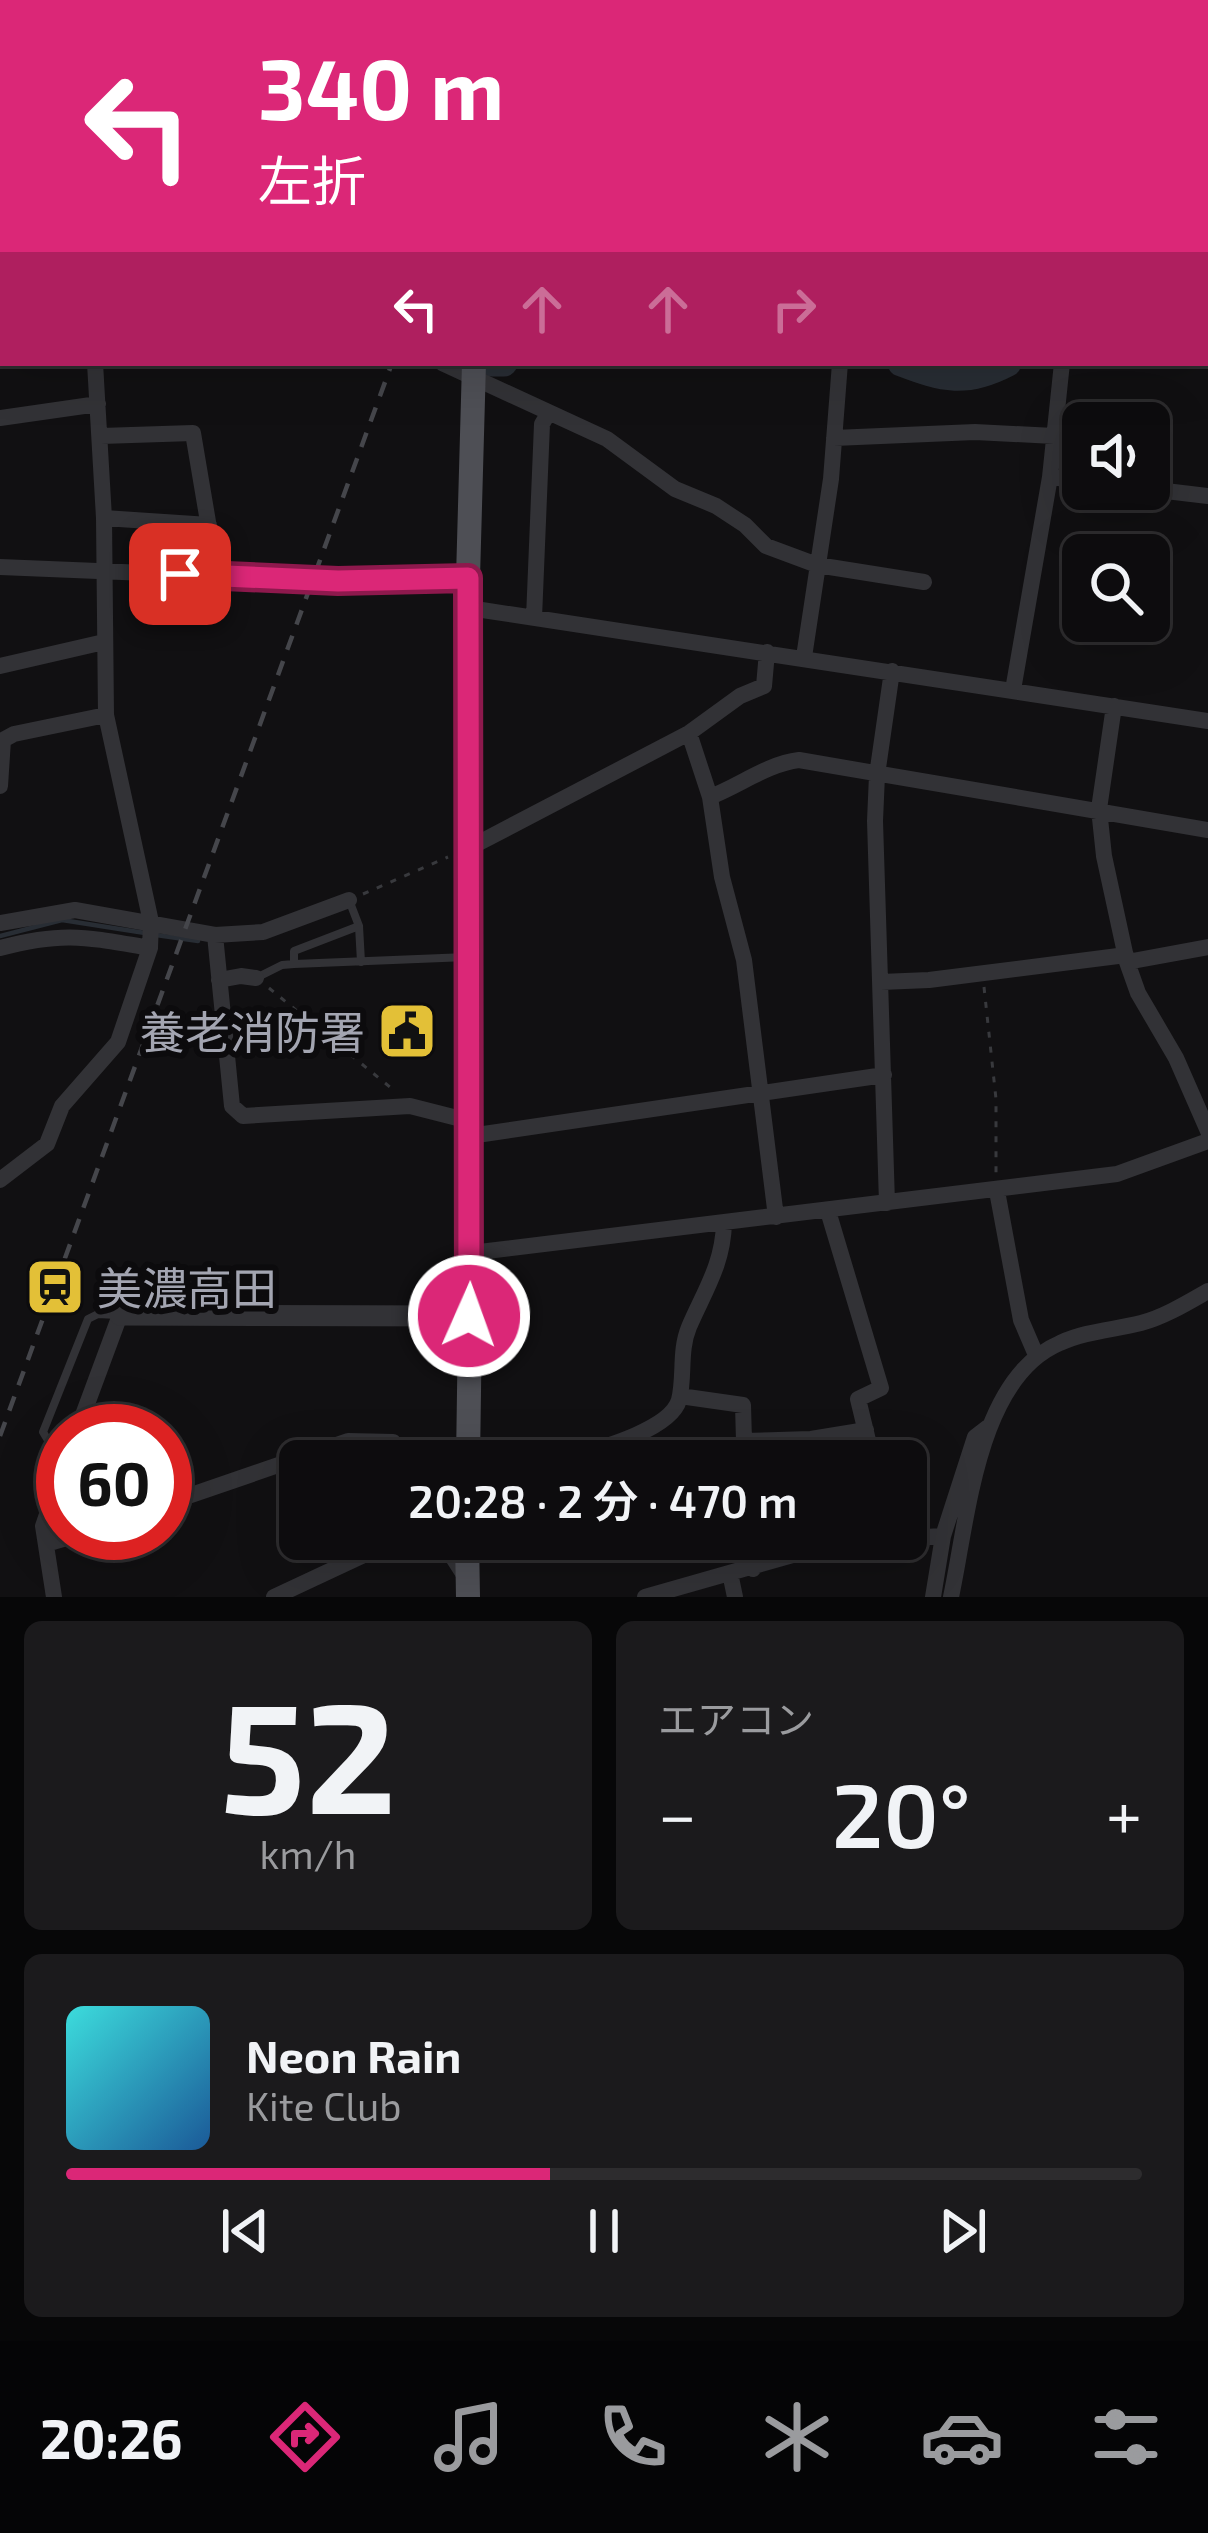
<!DOCTYPE html>
<html lang="ja">
<head>
<meta charset="utf-8">
<style>
  body { margin:0; font-family:"Exo 2","Noto Sans JP",sans-serif; background:#1b1a1c; color:#f1f3f6; height:100vh; display:flex; flex-direction:column; font-size:45px; white-space:nowrap }
  * { box-sizing:border-box; margin:0 }
  p { font-size:39px; color:#9a9b9e }
  .icon { flex:none; width:66px; height:66px; fill:none; stroke:currentColor; stroke-width:2; stroke-linecap:round; stroke-linejoin:round }
  .map { position:relative; height:1597px; overflow:hidden }
  .drawer { display:flex; flex-direction:column; gap:24px; padding:24px; background:#070708; flex:1 }
  .drawer>* { flex:none }
  .top-card { position:absolute; left:0px; top:0px; width:1209px; height:366px; box-shadow:0 12px 48px #0002,0 0 0 3px #2d2c2e; background:#db2777; color:#fff; overflow:hidden }
  .tools { position:absolute; left:1062px; top:402px; display:grid; gap:24px }
  .tools a { display:grid; place-items:center; width:108px; height:108px; border-radius:18px; background:#0d0c0e; box-shadow:0 12px 48px #0002,0 0 0 3px #2d2c2e; font-size:60px }
  .speed { position:absolute; left:36px; top:1404px; display:flex; gap:24px; font-size:60px; font-weight:700; text-align:center }
  .speed>* { display:grid; place-content:center; width:156px; height:156px; border-radius:50%; background:#0d0c0e; box-shadow:0 12px 48px #0002,0 0 0 3px #2d2c2e; line-height:1 }
  .speed .limit { border:18px solid #d22; background:#fff; color:#111 }
  .pin { position:absolute; display:grid; place-items:center; width:102px; height:102px; color:#fff; margin:-51px; border-radius:24px; box-shadow:0 6px 18px #0006 }
  .me { position:absolute; width:132px; margin:-66px; rotate:2deg; stroke-linejoin:round; filter:drop-shadow(0 0 9px #0008) }
  .turn { display:flex; align-items:center; gap:42px; height:252px; padding:0 60px; font-size:54px }
  .turn .icon { width:156px; height:156px; stroke-width:2.5 }
  .turn b { display:block; font-size:84px; line-height:102px }
  .lanes { display:flex; align-items:center; height:114px; padding:0 60px; background:#0003; justify-content:center; gap:60px; direction:ltr }
  .lanes .off { opacity:.35 }
  .big { font-size:90px; font-weight:600; line-height:1.1 }
  .drawer .card { flex:1; display:flex; flex-direction:column; justify-content:center; gap:18px; min-width:0; padding:0 42px; border-radius:18px; background:#1b1a1c }
  .drawer .dial { align-items:center; gap:0 }
  .dial b { font-size:156px; line-height:1 }
  .song { display:flex; align-items:center; gap:36px }
  .cover { width:144px; height:144px; border-radius:18px; background:linear-gradient(135deg,hsl(180 70% 55%),hsl(210 70% 35%)) }
  .played { height:12px; border-radius:6px; background:linear-gradient(90deg,#db2777 45%,#2d2c2e 45%) }
  .keys { display:flex; justify-content:space-around; direction:ltr }
  .heat { display:flex; justify-content:space-between; align-items:center; font-size:66px; direction:ltr }
  .drawer .tiles { flex:1; display:grid; gap:24px; grid-template-columns:1fr 1fr }
  .card:last-child { grid-column:span 2 }
  .trip { position:absolute; left:279px; top:1440px; width:648px; height:120px; border-radius:18px; background:#0d0c0e; box-shadow:0 12px 48px #0002,0 0 0 3px #2d2c2e; font-weight:600; line-height:120px; text-align:center }
  .menu { display:flex; height:192px; justify-content:space-around; align-items:center; background:#050506; color:#9a9b9e }
  .menu .icon { width:84px; height:84px }
  .menu .selected { color:#db2777 }
  .menu b { font-size:54px; color:#f1f3f6 }
  .map>svg:first-child { display:block }
  .lines { fill:none; stroke-linecap:round; stroke-linejoin:round }
  .stream { stroke:#282d34; stroke-width:4.5 }
  .river { stroke:#282d34; stroke-width:27 }
  .path { stroke:#38393d; stroke-width:3; stroke-dasharray:6 9; stroke-linecap:butt }
  .service { stroke:#323236; stroke-width:8 }
  .minor { stroke:#323236; stroke-width:16 }
  .tertiary { stroke:#323236; stroke-width:21 }
  .primary { stroke:#4e4f55; stroke-width:24 }
  .rail { stroke:#45464b; stroke-width:4.5; stroke-dasharray:15 12; stroke-linecap:butt }
  .route-casing { stroke:#8e194d; stroke-width:30 }
  .route { stroke:#db2777; stroke-width:21 }
  .labels { text-anchor:middle; dominant-baseline:central; stroke-width:12; stroke-linejoin:round; paint-order:stroke }
  .poi-label { font-size:45px; fill:#a3a5b1; stroke:#0c0b0d; text-anchor:end }
</style>
</head>
<body>
<div class="map">
<svg width="1208" height="1597" viewBox="0 0 1208 1597">
  <rect width="100%" height="100%" fill="#111012"/>
  <g class="lines">
    <path class="stream" d="M 1043,0 L 1054,3
      M 1206,39 L 1208,40
      M 156,935 L 198,941
      M 0,936 L 62,920 L 145,933"/>
    <path class="river" d="M 240,0 L 241,3
      M 1206,287 L 1208,287
      M 492,363 L 504,363
      M 901,363 C 943,379 966,385 1008,363"/>
    <path class="path" d="M 363,894 L 448,857
      M 984,987 L 996,1099 L 996,1175
      M 269,988 L 396,1092"/>
    <path class="service" d="M 349,900 L 359,926 L 361,962
      M 294,964 L 467,957
      M 258,977 L 282,965 L 294,964 L 294,951 L 359,926
      M 63,1446 L 49,1442 L 43,1432 L 88,1319 L 98,1314 L 117,1315"/>
    <path class="minor" d="M 35,0 L 38,3
      M 453,0 L 458,3
      M 1021,0 L 1025,3
      M 871,3 L 872,0
      M 1151,3 L 1152,0
      M 1206,159 L 1208,159
      M 0,228 L 3,227
      M 0,326 L 3,326
      M 442,363 L 607,439 L 675,489 L 716,506 L 745,525 L 766,546 L 817,565 L 924,582
      M 0,418 L 98,404
      M 101,436 L 193,433 L 217,575
      M 834,438 L 975,432 L 1054,436
      M 1050,477 L 1083,481
      M 1149,489 L 1208,496
      M 104,518 L 209,525
      M 0,567 L 338,581 L 468,578
      M 469,608 L 1208,721
      M 534,618 L 542,424 L 548,414
      M 804,657 L 831,479 L 840,363
      M 0,666 L 104,642
      M 1013,690 L 1050,477 L 1062,363
      M 1114,706 L 1099,809 L 1104,856 L 1127,962 L 1138,993 L 1176,1058 L 1208,1131
      M 689,733 L 710,797 L 722,877 L 744,960 L 776,1217
      M 0,786 L 3,740 L 14,734 L 106,715
      M 710,797 C 741,785 767,764 799,760 L 1208,830
      M 471,847 L 689,733 L 740,696 L 764,686 L 767,652
      M 0,923 L 75,910 L 215,935 L 263,932 L 349,900
      M 215,935 L 232,1106 L 243,1116 L 410,1106 L 469,1121
      M 0,948 C 64,931 86,937 150,948
      M 1127,962 L 1208,947
      M 219,980 L 241,976 L 256,978
      M 881,982 L 929,980 L 1126,955
      M 470,1136 L 884,1075
      M 0,1180 L 47,1144 L 62,1106 L 118,1042 L 150,948 L 151,922 L 106,715 L 104,518 L 95,363
      M 997,1191 L 1021,1320 L 1036,1355
      M 887,1203 L 875,821 L 877,775 L 892,671
      M 828,1211 L 881,1388 L 858,1399 L 873,1461
      M 471,1253 L 1117,1174 L 1208,1141
      M 680,1396 L 743,1405 L 744,1441 L 811,1439 L 866,1430
      M 77,1431 L 120,1315
      M 744,1441 L 745,1461
      M 558,1461 C 587,1452 670,1432 679,1400 C 685,1376 679,1351 689,1327 C 705,1290 723,1264 724,1223
      M 165,1504 L 348,1441 L 393,1442 L 399,1461
      M 906,1538 L 943,1536
      M 441,1539 L 466,1578
      M 748,1539 L 753,1569
      M 46,1544 L 83,1533
      M 730,1573 L 735,1597
      M 54,1597 L 43,1526 L 63,1468
      M 274,1597 L 398,1539
      M 645,1597 L 835,1543 L 896,1539
      M 933,1597 L 943,1536 L 975,1437 L 988,1427
      M 951,1597 C 968,1518 977,1378 1060,1343 C 1086,1331 1113,1330 1141,1323 C 1164,1317 1187,1303 1208,1291"/>
    <path class="tertiary" d="M 120,1315 L 469,1316"/>
    <path class="primary" d="M 618,3 L 620,0
      M 468,1461 L 471,1253 L 468,578 L 474,363
      M 467,1539 L 468,1597"/>
    <path class="rail" d="M 526,3 L 527,0
      M 0,1436 L 392,363"/>
  </g>
  <g class="lines">
    <defs>
      <path id="route" d="M 180,574 L 338,581 L 468,578 L 469,1316"/>
    </defs>
    <use href="#route" class="route-casing"/>
    <use href="#route" class="route"/>
  </g>
  <defs>
    <symbol id="civic-square" viewBox="-11 -11 22 22"><rect x="-9" y="-9" width="18" height="18" rx="4" fill="#e3c037" stroke="#0c0b0d"/><path d="M-.6-6.5H3V-4.5H.6V-3L4-1V1h2V6H-6V1h2V-1L-.6-3ZM-1.2 2.5V6h2.4V2.5Z" fill="#111"/></symbol>
    <symbol id="station-square" viewBox="-11 -11 22 22"><rect x="-9" y="-9" width="18" height="18" rx="4" fill="#e3c037" stroke="#0c0b0d"/><path d="M-3-6H3Q5-6 5-4V2Q5 4 3 4L4.5 6H3L1.5 4h-3L-3 6H-4.5L-3 4Q-5 4-5 2V-4Q-5-6-3-6ZM-3.5-4v3h7v-3ZM-3.5 1v1.5H-2V1ZM2 1v1.5H3.5V1Z" fill="#111"/></symbol>
  </defs>
  <g fill-rule="evenodd">
    <use href="#civic-square" x="374" y="998" width="66" height="66"/>
    <use href="#station-square" x="22" y="1254" width="66" height="66"/>
  </g>
  <g class="labels">
    <g class="poi-label">
      <text x="365" y="1031">養老消防署</text>
      <text x="97" y="1287" text-anchor="start">美濃高田</text>
    </g>
  </g>
</svg>
<div class="tools">
<a><svg class="icon" aria-label="sound" viewBox="0 0 24 24"><path d="M4 9h4l5-4v14l-5-4H4zM17 9q2 3 0 6"/></svg></a>
<a><svg class="icon" aria-label="search" viewBox="0 0 24 24"><circle cx="10" cy="10" r="6"/><path d="M15 15l6 6"/></svg></a>
</div>
<div class="speed"><div class="limit">60</div></div>
<div class="pin" style="left:180px;top:574px;background:#d93025"><svg class="icon" aria-label="arrive" viewBox="0 0 24 24"><path d="M6 21V4h12l-3 4 3 4H6"/></svg></div>
<svg class="me" style="left:469px;top:1316px" viewBox="-20 -20 40 40"><circle r="17" fill="#db2777" stroke="#fff" stroke-width="3"/><path d="M0-11L8 9 0 5-8 9z" fill="#fff"/></svg>
<div class="trip">20:28 · 2 分 · 470 m</div>
<div class="top-card">
<div class="turn"><svg class="icon" aria-label="left" viewBox="0 0 24 24"><path d="M17 20v-9H6M10 6l-5 5 5 5"/></svg><div><b>340 m</b>左折</div></div>
<div class="lanes"><svg class="icon" aria-label="left" viewBox="0 0 24 24"><path d="M17 20v-9H6M10 6l-5 5 5 5"/></svg><svg class="icon off" aria-label="ahead" viewBox="0 0 24 24"><path d="M12 20V5M6 11l6-6 6 6"/></svg><svg class="icon off" aria-label="ahead" viewBox="0 0 24 24"><path d="M12 20V5M6 11l6-6 6 6"/></svg><svg class="icon off" aria-label="right" viewBox="0 0 24 24"><path d="M7 20v-9h11M14 6l5 5-5 5"/></svg></div>
</div>
</div>
<section class="drawer">
<div class="tiles">
<div class="card dial"><b>52</b><p>km/h</p></div>
<div class="card"><p>エアコン</p>
<div class="heat"><a>−</a><b class="big">20°</b><a>+</a></div>
</div>
<div class="card">
<div class="song"><i class="cover"></i><div><b>Neon Rain</b><p>Kite Club</p></div></div>
<div class="played"></div>
<div class="keys"><svg class="icon" aria-label="previous" viewBox="0 0 24 24"><path d="M18 5L8 12l10 7zM5 5v14"/></svg><svg class="icon" aria-label="pause" viewBox="0 0 24 24"><path d="M8 5v14M16 5v14"/></svg><svg class="icon" aria-label="next" viewBox="0 0 24 24"><path d="M6 5l10 7-10 7zM19 5v14"/></svg></div>
</div>
</div>
</section>
<nav class="menu">
<b>20:26</b>
<svg class="icon selected" aria-label="directions" viewBox="0 0 24 24"><path d="M12 3l9 9-9 9-9-9zM9 14v-3h6M13 9l2 2-2 2"/></svg>
<svg class="icon" aria-label="music" viewBox="0 0 24 24"><path d="M9 18V5l10-2v13"/><circle cx="6" cy="18" r="3"/><circle cx="16" cy="16" r="3"/></svg>
<svg class="icon" aria-label="phone" viewBox="0 0 24 24"><path d="M5 4h4l2 5-3 2q2 4 5 5l2-3 5 2v4C11 20 4 13 5 4z"/></svg>
<svg class="icon" aria-label="climate" viewBox="0 0 24 24"><path d="M12 3v18M4 7l16 10M4 17L20 7"/></svg>
<svg class="icon" aria-label="car" viewBox="0 0 24 24"><path d="M5 17H2v-5l4-1 3-4h7l3 4 3 1v5h-3M9 17h6M6 11h13"/><circle cx="7" cy="17" r="2"/><circle cx="17" cy="17" r="2"/></svg>
<svg class="icon" aria-label="filters" viewBox="0 0 24 24"><path d="M4 7h16M4 17h16"/><circle cx="9" cy="7" r="2"/><circle cx="15" cy="17" r="2"/></svg>
</nav>
</body>
</html>
